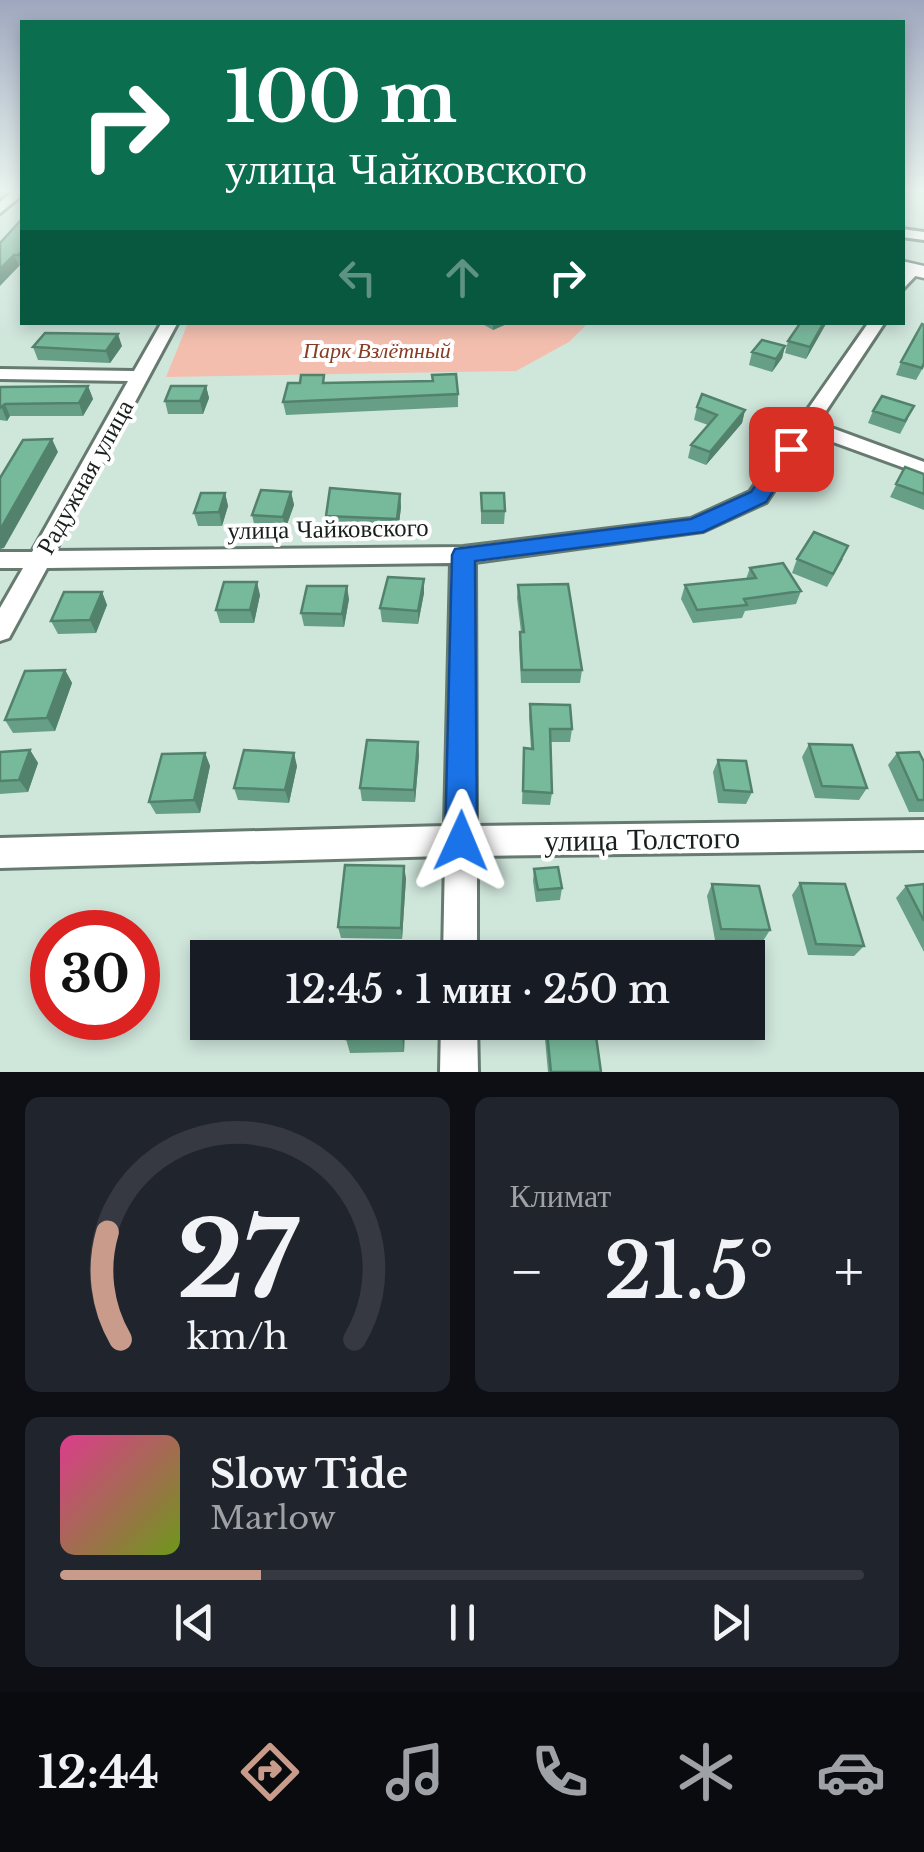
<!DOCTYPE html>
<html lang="ru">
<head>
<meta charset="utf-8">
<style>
  body { margin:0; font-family:"Libre Baskerville",serif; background:#20242c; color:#f1f3f6; height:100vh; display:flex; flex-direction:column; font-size:38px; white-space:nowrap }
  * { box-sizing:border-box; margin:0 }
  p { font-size:32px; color:#9ea1a6 }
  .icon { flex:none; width:55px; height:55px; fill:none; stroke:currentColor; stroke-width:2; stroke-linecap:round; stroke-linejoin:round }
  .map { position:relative; height:1072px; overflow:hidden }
  .panel { display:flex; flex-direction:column; gap:25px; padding:25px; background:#0d0f14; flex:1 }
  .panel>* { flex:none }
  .hud { position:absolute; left:20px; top:20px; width:885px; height:305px; border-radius:0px; box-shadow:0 5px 15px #0003; background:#0b6e4f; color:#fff; overflow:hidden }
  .speed { position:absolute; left:30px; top:910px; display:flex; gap:20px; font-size:50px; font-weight:700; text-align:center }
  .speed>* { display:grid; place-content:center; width:130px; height:130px; border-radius:50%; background:#171b24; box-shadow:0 5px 15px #0003; line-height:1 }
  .speed .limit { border:15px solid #d22; background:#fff; color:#111 }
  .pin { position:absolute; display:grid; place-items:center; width:85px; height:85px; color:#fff; margin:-42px; border-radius:20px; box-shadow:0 5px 15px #0006 }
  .me { position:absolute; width:110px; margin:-55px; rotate:1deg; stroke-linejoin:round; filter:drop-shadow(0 0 8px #0008) }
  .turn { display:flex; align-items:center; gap:35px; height:210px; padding:0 40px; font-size:45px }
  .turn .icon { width:130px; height:130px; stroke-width:2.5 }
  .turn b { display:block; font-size:70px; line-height:85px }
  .lanes { display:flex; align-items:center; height:95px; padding:0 40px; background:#0003; justify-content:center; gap:50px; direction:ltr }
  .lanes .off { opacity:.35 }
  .big { font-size:75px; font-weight:600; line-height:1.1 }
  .panel .tile { flex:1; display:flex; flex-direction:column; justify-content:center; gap:15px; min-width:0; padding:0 35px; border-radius:15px; background:#20242c }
  .panel .dial { align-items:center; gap:0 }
  .dial svg { height:260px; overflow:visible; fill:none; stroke:#363941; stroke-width:7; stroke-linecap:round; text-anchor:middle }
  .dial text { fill:#f1f3f6; stroke:none }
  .song { display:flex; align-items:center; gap:30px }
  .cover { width:120px; height:120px; border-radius:15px; background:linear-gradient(135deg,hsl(330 70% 55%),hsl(80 70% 35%)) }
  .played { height:10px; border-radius:5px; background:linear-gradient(90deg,#c89b8b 25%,#363941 25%) }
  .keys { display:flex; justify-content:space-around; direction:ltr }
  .heat { display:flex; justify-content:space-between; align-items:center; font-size:55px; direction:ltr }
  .panel .tiles { flex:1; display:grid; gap:25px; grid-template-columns:1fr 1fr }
  .tile:last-child { grid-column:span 2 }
  .trip { position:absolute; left:190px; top:940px; width:575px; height:100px; border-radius:0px; background:#171b24; box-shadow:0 5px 15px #0003; font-weight:600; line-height:100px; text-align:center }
  .menu { display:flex; height:160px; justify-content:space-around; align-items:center; background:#090b0e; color:#9ea1a6 }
  .menu .icon { width:70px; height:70px }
  .menu .on { color:#c89b8b }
  .menu b { font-size:45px; color:#f1f3f6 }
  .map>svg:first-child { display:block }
  .green { fill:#f4beae }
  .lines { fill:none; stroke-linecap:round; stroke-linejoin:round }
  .street-casing { stroke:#667a70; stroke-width:6 }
  .secondary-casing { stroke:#667a70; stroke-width:5 }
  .street { fill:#fff; fill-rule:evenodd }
  .secondary { fill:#fff; fill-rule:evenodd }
  .wall { fill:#669f85 }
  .shaded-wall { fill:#53826c }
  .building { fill:#77b99b; stroke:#53826c; stroke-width:2.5 }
  .route { fill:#1a73e8; stroke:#114b97; stroke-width:2.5 }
  .labels { text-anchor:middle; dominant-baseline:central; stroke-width:8; stroke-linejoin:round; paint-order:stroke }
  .far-park-label { font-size:22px; font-style:italic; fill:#883c25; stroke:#fff }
  .street-label { font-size:25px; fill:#18201c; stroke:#fff }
  .near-street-label { font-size:30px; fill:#18201c; stroke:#fff }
</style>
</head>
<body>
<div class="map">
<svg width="924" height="1072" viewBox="0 0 924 1072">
  <rect width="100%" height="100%" fill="#cfe6db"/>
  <path class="green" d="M 188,323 L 588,323 L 569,342 L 516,371 L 166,377 Z"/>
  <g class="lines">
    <defs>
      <path id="street" d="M 14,190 L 22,190 L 22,195 L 0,213 L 0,202 Z
        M 902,229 L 924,232 L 924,240 L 902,237 Z
        M 909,267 L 921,270 L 902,290 L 902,275 Z
        M 162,322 L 178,322 L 55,551 L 463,547 L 691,519 L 750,492 L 869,322 L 885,322 L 818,423 L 924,462 L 924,475 L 811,434 L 766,502 L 703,531 L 475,562 L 476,826 L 924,820 L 924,850 L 477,856 L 477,958 L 443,958 L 445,856 L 0,868 L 0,838 L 445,826 L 451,563 L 47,568 L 9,638 L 0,641 L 0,608 L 23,568 L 0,568 L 0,552 L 32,552 L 128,381 L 0,379 L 0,369 L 134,371 Z
        M 441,1022 L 477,1022 L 478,1072 L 440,1072 Z"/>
      <path id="secondary" d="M 902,261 L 924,266 L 924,278 L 902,273 Z"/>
    </defs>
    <use href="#street" class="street-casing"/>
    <use href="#secondary" class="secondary-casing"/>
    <use href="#street" class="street"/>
    <use href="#secondary" class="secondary"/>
  </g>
  <path class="wall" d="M 22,219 L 22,266 L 19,266 L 0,285 Z
    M 479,322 L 511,322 L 493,330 Z
    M 827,322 L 806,359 L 785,353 L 788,341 Z
    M 924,325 L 924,366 L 916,380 L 896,375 L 901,362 Z
    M 122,346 L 110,363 L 38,360 L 33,347 Z
    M 785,346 L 782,358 L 772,372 L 749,365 L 752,352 Z
    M 433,381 L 458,394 L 458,407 L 286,415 L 283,402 L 325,383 Z
    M 88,386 L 93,399 L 83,416 L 10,416 L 7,421 L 0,420 L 0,387 Z
    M 206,386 L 209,398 L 203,414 L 168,414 L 165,401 Z
    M 697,407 L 745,410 L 742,423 L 706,465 L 688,458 L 691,445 L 708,425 L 694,420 Z
    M 873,411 L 908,419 L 900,434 L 868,423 Z
    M 905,467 L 924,474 L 924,510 L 890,497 Z
    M 291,492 L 294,505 L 285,530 L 255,528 L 252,515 Z
    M 225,493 L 228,506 L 222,526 L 198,526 L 194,513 Z
    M 481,493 L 505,511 L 504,524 L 481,524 Z
    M 400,494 L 401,507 L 398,532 L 328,529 L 326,516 Z
    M 797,559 L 843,559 L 827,587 L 792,573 Z
    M 750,568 L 801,591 L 796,604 L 745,611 L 742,618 L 693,623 L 681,599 L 685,585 L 746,579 Z
    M 424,579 L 424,593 L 418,624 L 382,622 L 380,608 Z
    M 518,585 L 582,670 L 580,683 L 521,683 L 519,645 L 520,632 L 521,632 L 517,598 Z
    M 102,592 L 107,605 L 96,633 L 58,634 L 51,621 Z
    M 260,595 L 254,623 L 220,623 L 216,610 Z
    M 349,599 L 344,627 L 304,626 L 301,613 Z
    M 65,670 L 72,683 L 55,731 L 13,733 L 5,720 Z
    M 530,704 L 572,729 L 570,742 L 551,742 L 552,793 L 550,805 L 522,804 L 524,748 L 531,749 L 529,717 Z
    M 809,744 L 867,788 L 859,800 L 815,798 L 802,757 Z
    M 30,750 L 38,763 L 28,792 L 0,794 L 0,752 Z
    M 205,753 L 210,766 L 200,813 L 156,814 L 149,802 Z
    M 897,753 L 924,762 L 924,812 L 909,812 L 888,765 Z
    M 419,755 L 415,802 L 362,801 L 360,788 Z
    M 718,760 L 752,792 L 746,804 L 718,803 L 713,772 Z
    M 297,766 L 289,803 L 238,800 L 234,788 Z
    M 534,869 L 562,888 L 560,900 L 536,902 L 533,881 Z
    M 406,878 L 402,939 L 341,938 L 338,927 Z
    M 800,883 L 864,946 L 854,956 L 808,955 L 792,895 Z
    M 712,884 L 770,930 L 763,941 L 715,940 L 707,896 Z
    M 924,884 L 924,952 L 896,898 L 906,886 Z
    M 347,1022 L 405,1022 L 404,1052 L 350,1053 L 346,1039 Z
    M 545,1022 L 594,1022 L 601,1072 L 548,1072 L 544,1028 Z"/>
  <path class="shaded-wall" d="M 14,255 L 19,266 L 0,286 L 0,269 Z
    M 493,322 L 511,322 L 493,330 Z
    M 824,322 L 827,322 L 806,359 L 810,347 Z
    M 118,334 L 122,346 L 110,363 L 106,351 Z
    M 785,346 L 782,358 L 772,372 L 776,359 Z
    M 88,386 L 93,399 L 83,416 L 79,403 Z
    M 206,386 L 209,398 L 203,414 L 200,401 Z
    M 5,404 L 10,416 L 7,421 L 2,408 Z
    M 745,410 L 742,423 L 706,465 L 710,452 Z
    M 52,439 L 58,452 L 4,548 L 0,549 L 0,530 Z
    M 291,492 L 294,505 L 285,530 L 283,517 Z
    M 225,493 L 228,506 L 222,526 L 219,512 Z
    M 400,494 L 401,507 L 398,532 L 397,519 Z
    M 424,579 L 424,593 L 418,624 L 418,611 Z
    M 257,582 L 260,595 L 254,623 L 250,610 Z
    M 347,586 L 349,599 L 344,627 L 342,614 Z
    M 102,592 L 107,605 L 96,633 L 90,620 Z
    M 65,670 L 72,683 L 55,731 L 47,718 Z
    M 418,742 L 419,755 L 415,802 L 414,790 Z
    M 30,750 L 38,763 L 28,792 L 19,780 Z
    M 205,753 L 210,766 L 200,813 L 194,800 Z
    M 294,753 L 297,766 L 289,803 L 285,790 Z
    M 404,866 L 406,878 L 402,939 L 401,928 Z
    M 403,1022 L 405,1022 L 404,1052 L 402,1038 Z"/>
  <path class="building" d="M 22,219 L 22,250 L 19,255 L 14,255 L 0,269 L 0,243 Z
    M 801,322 L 824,322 L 810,347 L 788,341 Z
    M 922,324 L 924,325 L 924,363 L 922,368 L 901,362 Z
    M 45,333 L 118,334 L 106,351 L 33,347 Z
    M 762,340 L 785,346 L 776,359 L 752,352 Z
    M 456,374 L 458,394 L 283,402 L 288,383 L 300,383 L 301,375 L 324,375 L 323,383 L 433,381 L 432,375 Z
    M 88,386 L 79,403 L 5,404 L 0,408 L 0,387 Z
    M 171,386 L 206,386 L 200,401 L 165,401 Z
    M 702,394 L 745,410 L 710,452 L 691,445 L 717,415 L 697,407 Z
    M 882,396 L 914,406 L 905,421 L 873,411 Z
    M 52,439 L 0,530 L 0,478 L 23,440 Z
    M 905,467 L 924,474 L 924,494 L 896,484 Z
    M 330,488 L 400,494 L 397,519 L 326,516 Z
    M 261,490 L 291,492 L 283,517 L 252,515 Z
    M 201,493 L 225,493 L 219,512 L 194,513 Z
    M 481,493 L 504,493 L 505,511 L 482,511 Z
    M 814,532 L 848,546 L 833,574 L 797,559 Z
    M 783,563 L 801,591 L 744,599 L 747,605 L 697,610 L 685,585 L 756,578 L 750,568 Z
    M 388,577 L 424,579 L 418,611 L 380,608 Z
    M 224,582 L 257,582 L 250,610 L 216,610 Z
    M 568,584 L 582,670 L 522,670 L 520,632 L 524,632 L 518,585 Z
    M 307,586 L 347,586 L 342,614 L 301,613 Z
    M 64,592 L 102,592 L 90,620 L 51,621 Z
    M 65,670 L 47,718 L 5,720 L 25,671 Z
    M 530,704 L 570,705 L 572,729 L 550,729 L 552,793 L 523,791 L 524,748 L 533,749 Z
    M 367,740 L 418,742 L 414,790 L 360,788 Z
    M 809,744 L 852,745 L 867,788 L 822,786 Z
    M 30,750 L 19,780 L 0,781 L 0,752 Z
    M 244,750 L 294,753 L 285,790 L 234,788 Z
    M 919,752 L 924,762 L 924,800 L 918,800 L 897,753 Z
    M 205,753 L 194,800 L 149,802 L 162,754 Z
    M 718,760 L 746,761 L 752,792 L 724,790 Z
    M 345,865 L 404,866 L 401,928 L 338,927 Z
    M 558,867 L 562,888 L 538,890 L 534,869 Z
    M 800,883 L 845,884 L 864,946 L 816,944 Z
    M 712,884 L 759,886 L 770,930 L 721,929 Z
    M 924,884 L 924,921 L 906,886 Z
    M 347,1022 L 403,1022 L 402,1038 L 346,1039 Z
    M 546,1022 L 594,1022 L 601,1072 L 551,1072 Z"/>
  <linearGradient id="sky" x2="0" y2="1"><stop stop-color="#9ea7be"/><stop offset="0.56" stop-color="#e9f4ef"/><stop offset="1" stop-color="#e9f4ef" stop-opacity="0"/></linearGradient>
  <rect width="924" height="340" fill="url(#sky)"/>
  <path class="route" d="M 791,443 L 801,449 L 766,502 L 703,532 L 475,561 L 477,841 L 472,852 L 461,856 L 450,852 L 445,841 L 452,555 L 455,549 L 691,519 L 751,492 L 784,445 Z"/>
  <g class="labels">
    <g class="far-park-label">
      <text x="377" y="350">Парк Взлётный</text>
    </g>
    <g class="street-label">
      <text transform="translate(85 477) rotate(-61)">Радужная улица</text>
      <text transform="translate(328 529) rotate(-1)">улица Чайковского</text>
    </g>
    <g class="near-street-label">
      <text transform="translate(642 839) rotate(-1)">улица Толстого</text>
    </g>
  </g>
</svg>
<div class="speed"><div class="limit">30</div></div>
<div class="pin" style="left:791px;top:449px;background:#d93025"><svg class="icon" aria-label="arrive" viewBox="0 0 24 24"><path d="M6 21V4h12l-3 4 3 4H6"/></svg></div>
<svg class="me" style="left:461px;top:841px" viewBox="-20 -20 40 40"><path d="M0-17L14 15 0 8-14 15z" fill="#1a73e8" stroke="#fff" stroke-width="4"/></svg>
<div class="trip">12:45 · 1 мин · 250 m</div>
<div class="hud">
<div class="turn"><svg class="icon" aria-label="right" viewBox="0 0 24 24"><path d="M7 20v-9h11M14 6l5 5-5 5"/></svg><div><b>100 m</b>улица Чайковского</div></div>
<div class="lanes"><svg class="icon off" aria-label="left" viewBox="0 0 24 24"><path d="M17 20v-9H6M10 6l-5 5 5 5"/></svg><svg class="icon off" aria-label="ahead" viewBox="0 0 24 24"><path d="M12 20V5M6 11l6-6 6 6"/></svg><svg class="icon" aria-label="right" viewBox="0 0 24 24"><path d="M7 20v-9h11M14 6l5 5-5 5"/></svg></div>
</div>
</div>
<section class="panel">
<div class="tiles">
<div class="tile dial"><svg viewBox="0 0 100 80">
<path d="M14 69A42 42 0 1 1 86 69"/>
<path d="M14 69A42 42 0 0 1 10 36" stroke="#c89b8b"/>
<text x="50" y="56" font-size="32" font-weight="700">27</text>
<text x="50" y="72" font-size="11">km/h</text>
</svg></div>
<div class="tile"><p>Климат</p>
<div class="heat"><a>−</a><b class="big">21.5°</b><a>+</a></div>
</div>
<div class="tile">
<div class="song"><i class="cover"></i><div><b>Slow Tide</b><p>Marlow</p></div></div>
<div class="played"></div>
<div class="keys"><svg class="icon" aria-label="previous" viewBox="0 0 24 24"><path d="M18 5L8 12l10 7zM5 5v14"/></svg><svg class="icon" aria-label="pause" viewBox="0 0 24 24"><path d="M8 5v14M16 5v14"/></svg><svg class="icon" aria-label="next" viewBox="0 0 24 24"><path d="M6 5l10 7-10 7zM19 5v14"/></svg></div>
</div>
</div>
</section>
<nav class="menu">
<b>12:44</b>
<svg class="icon on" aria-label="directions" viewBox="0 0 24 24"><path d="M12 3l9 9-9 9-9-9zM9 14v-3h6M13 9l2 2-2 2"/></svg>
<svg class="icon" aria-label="music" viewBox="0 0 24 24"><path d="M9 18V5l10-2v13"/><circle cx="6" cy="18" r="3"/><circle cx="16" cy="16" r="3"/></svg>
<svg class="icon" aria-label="phone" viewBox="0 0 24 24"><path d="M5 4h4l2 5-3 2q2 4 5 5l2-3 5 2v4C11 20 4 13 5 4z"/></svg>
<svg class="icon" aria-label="climate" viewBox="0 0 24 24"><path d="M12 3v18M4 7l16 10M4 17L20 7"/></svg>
<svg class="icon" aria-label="car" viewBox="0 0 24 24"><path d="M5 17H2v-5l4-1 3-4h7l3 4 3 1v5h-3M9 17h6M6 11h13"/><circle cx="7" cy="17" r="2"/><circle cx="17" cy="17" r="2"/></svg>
</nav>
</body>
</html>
